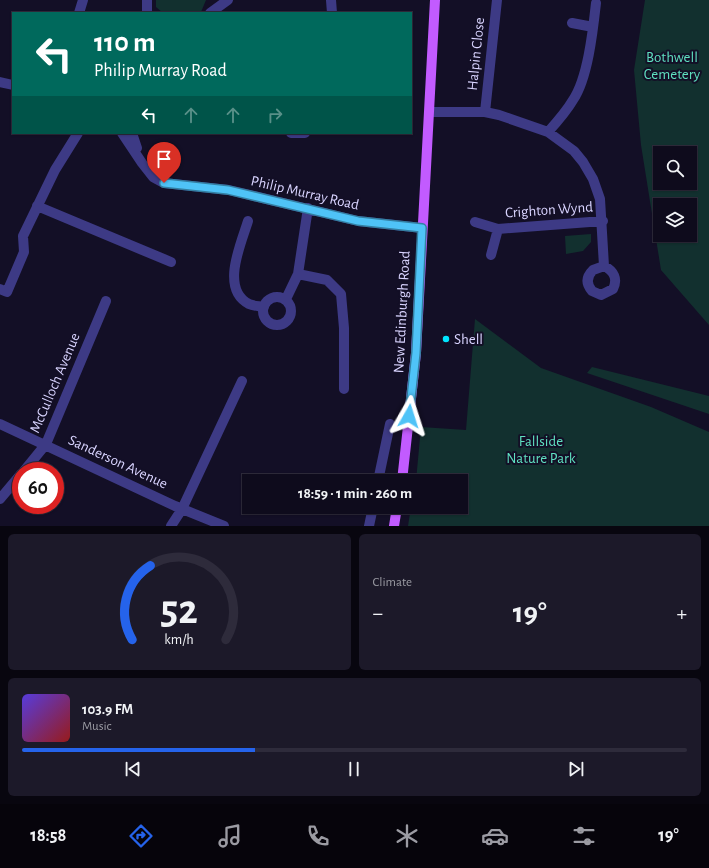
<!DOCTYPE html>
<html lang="en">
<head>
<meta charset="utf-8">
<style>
  body { margin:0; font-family:"Alegreya Sans",sans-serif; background:#1c1929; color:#f1f3f6; height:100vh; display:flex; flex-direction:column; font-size:15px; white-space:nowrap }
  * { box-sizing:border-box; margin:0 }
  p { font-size:13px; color:#9b9ba3 }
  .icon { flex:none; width:22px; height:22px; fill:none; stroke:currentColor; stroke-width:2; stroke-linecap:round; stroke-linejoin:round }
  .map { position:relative; height:526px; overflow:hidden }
  .drawer { display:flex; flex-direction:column; gap:8px; padding:8px; background:#08060f; flex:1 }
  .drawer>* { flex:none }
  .top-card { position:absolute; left:12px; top:12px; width:400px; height:122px; border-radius:0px; box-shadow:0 1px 3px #0004,0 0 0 1px #2e2b3b; background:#00695c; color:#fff; overflow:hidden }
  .fabs { position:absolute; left:653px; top:146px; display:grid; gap:8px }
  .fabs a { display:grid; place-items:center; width:44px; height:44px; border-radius:0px; background:#0e0b1c; box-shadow:0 1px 3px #0004,0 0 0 1px #2e2b3b; font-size:20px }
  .speed { position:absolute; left:12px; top:462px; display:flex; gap:8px; font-size:20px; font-weight:700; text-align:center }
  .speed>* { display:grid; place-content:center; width:52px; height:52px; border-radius:50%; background:#0e0b1c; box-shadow:0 1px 3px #0004,0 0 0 1px #2e2b3b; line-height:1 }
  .speed .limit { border:6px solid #d22; background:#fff; color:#111 }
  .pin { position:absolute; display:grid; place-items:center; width:34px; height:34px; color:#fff; margin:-41px -17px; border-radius:50% 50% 50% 0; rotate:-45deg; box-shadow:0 0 4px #0007 }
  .pin .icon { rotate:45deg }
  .me { position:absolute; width:44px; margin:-22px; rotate:6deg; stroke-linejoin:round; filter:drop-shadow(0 0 3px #0008) }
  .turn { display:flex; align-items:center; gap:14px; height:84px; padding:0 16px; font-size:18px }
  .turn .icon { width:52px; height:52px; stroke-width:2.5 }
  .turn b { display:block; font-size:28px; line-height:34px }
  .lanes { display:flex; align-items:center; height:38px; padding:0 16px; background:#0003; justify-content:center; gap:20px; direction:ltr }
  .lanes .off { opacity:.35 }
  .big { font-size:30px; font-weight:700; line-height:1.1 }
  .drawer .card { flex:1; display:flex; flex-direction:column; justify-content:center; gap:6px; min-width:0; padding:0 14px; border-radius:6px; background:#1c1929 }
  .drawer .dial { align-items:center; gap:0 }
  .dial svg { height:104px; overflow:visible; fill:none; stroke:#2e2b3b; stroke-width:7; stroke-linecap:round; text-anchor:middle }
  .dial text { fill:#f1f3f6; stroke:none }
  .song { display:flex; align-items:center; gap:12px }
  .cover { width:48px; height:48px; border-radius:6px; background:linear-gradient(135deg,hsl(250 70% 55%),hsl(0 70% 35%)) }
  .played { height:4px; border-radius:2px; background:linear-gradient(90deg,#2563eb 35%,#2e2b3b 35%) }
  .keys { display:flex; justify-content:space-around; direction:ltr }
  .heat { display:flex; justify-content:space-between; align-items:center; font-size:22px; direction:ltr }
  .drawer .tiles { flex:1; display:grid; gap:8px; grid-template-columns:1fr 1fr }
  .card:last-child { grid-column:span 2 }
  .trip { position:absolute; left:242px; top:474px; width:226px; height:40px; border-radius:0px; background:#0e0b1c; box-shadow:0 1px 3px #0004,0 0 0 1px #2e2b3b; font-weight:700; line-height:40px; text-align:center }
  .menu { display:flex; height:64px; justify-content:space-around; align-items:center; background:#06040b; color:#9b9ba3 }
  .menu .icon { width:28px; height:28px }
  .menu .current { color:#2563eb }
  .menu b { font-size:18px; color:#f1f3f6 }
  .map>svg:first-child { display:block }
  .green { fill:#12302f; fill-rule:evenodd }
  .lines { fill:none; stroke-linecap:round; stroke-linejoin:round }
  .minor { stroke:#3d3a85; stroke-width:10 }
  .major { stroke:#c25bff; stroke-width:10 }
  .route-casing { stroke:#337fa1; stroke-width:10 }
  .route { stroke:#4fc3f7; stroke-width:7 }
  .poi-dot { fill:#00e5ff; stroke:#130f26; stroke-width:1.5 }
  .labels { text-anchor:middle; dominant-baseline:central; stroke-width:4; stroke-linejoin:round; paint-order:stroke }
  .street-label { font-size:15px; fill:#d9d4ff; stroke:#130f26 }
  .park-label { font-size:15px; fill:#5fe0c0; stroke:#130f26 }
  .poi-label { font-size:15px; fill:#d9d4ff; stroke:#130f26; text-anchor:start }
</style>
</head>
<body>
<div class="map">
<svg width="709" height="526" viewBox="0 0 709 526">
  <rect width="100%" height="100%" fill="#130f26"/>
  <path class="green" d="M 156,0 L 206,0 L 201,12 L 198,13 L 163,13 L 156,7 Z
    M 645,0 L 709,0 L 709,325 L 661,270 L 641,145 L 634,70 ZM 660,153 L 690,153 L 690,183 L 660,183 ZM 660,205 L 690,205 L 690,235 L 660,235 Z
    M 591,234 L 591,242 L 583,251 L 566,254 L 565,236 Z
    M 475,319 L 541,368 L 651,407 L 709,432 L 709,526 L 408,526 L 411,507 L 461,507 L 461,481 L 416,481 L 421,427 L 466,430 Z
    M 592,367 L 709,396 L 709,414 L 587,373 Z"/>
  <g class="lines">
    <path class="minor" d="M 331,0 L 332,13
      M 79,13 L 83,0
      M 147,13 L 147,0
      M 210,13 L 228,0
      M 572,23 L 593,27
      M 0,82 L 13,85
      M 430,112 L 485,112 L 499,115 L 548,132 L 574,151 L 583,162 L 593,179 L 600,199 L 604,266 C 614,271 618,279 613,289 L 601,295 L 592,291 C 586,284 586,277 593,270 L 604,266
      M 485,112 L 497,0
      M 548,132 C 557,122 566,112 573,100 C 588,78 593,30 596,3
      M 122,133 L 142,163 L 153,177 L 164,183 L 229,190 L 358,221 L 422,228
      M 132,133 L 137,148
      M 291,133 L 305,133
      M 37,206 L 171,262
      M 248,221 C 241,244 220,289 249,304 C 253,306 259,306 264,307
      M 475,222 L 498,229 L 603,221
      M 491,255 L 498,229
      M 298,274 L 327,280 L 341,294 L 344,328 L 344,389
      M 0,289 L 7,292 L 24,252 L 23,236 L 55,170 L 78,133
      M263 311a14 14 0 1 1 28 0a14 14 0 1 1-28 0Z
      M 286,299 L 298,274 L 308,208
      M 0,424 L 175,506 L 224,526
      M 24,471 L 46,444 L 106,301
      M 378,481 L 390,424
      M 0,499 L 21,474
      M 171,526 L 182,509 L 242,381
      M 369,526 L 373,507"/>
    <path class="major" d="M 402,481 L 416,353 L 435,0
      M 394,526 L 397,507"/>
  </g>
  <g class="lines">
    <defs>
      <path id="route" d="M 164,183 L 228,190 L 358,221 L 422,228 L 416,353 L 409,416"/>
    </defs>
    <use href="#route" class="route-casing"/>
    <use href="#route" class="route"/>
  </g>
  <circle class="poi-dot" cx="446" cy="339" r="4"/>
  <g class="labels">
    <g class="street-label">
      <text transform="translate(476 54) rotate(-84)">Halpin Close</text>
      <text transform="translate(305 193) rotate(13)">Philip Murray Road</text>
      <text transform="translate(549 210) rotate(-4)">Crighton Wynd</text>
      <text transform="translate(402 312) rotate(-87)">New Edinburgh Road</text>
      <text transform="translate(55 383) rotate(-67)">McCulloch Avenue</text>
      <text transform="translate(118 462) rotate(25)">Sanderson Avenue</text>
    </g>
    <g class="park-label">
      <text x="672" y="57">Bothwell<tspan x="672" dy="17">Cemetery</tspan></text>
      <text x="541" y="441">Fallside<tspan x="541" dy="17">Nature Park</tspan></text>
    </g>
    <g class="poi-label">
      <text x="454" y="339">Shell</text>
    </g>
  </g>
</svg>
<div class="fabs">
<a><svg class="icon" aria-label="search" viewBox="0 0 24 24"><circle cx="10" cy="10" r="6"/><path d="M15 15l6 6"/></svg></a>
<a><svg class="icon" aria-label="layers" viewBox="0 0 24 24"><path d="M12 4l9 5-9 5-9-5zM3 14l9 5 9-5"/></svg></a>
</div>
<div class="speed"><div class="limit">60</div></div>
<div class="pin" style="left:164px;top:183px;background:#d93025"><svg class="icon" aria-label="arrive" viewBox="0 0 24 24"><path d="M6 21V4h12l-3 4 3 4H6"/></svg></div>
<svg class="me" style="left:409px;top:416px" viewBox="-20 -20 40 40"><path d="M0-17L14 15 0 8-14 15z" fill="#4fc3f7" stroke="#fff" stroke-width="4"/></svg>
<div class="trip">18:59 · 1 min · 260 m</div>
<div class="top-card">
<div class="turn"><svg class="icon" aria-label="left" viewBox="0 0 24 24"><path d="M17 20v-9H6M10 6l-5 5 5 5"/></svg><div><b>110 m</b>Philip Murray Road</div></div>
<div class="lanes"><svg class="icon" aria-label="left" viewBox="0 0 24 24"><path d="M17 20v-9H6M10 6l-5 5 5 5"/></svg><svg class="icon off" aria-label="ahead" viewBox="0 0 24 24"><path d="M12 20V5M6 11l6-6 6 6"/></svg><svg class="icon off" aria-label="ahead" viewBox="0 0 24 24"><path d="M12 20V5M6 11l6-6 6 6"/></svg><svg class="icon off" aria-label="right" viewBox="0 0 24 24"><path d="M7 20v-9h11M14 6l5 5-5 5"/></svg></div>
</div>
</div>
<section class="drawer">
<div class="tiles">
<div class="card dial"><svg viewBox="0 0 100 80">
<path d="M14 69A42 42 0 1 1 86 69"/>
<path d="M14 69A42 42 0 0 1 28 12" stroke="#2563eb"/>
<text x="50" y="56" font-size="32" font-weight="700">52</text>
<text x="50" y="72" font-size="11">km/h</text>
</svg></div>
<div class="card"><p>Climate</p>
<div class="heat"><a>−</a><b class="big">19°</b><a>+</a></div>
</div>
<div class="card">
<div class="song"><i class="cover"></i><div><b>103.9 FM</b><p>Music</p></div></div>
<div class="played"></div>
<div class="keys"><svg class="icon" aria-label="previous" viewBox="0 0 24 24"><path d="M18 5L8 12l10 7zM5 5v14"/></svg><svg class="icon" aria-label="pause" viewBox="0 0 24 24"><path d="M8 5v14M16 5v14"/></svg><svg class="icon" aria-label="next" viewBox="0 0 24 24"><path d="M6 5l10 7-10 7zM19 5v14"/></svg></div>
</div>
</div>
</section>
<nav class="menu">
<b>18:58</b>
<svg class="icon current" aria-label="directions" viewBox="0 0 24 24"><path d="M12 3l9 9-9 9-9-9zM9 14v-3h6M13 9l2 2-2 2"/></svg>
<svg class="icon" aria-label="music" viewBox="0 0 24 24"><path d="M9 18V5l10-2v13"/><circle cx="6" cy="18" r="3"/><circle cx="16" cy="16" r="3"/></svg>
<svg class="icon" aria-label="phone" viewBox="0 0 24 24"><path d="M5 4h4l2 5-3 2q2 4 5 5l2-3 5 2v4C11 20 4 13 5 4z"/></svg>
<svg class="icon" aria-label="climate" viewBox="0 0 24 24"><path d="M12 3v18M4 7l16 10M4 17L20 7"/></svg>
<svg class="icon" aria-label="car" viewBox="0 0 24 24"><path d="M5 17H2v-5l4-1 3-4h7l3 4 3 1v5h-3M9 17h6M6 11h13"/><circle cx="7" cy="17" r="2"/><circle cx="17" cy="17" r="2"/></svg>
<svg class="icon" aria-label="filters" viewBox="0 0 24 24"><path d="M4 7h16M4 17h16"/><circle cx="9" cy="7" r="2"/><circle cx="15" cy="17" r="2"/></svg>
<b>19°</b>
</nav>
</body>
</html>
